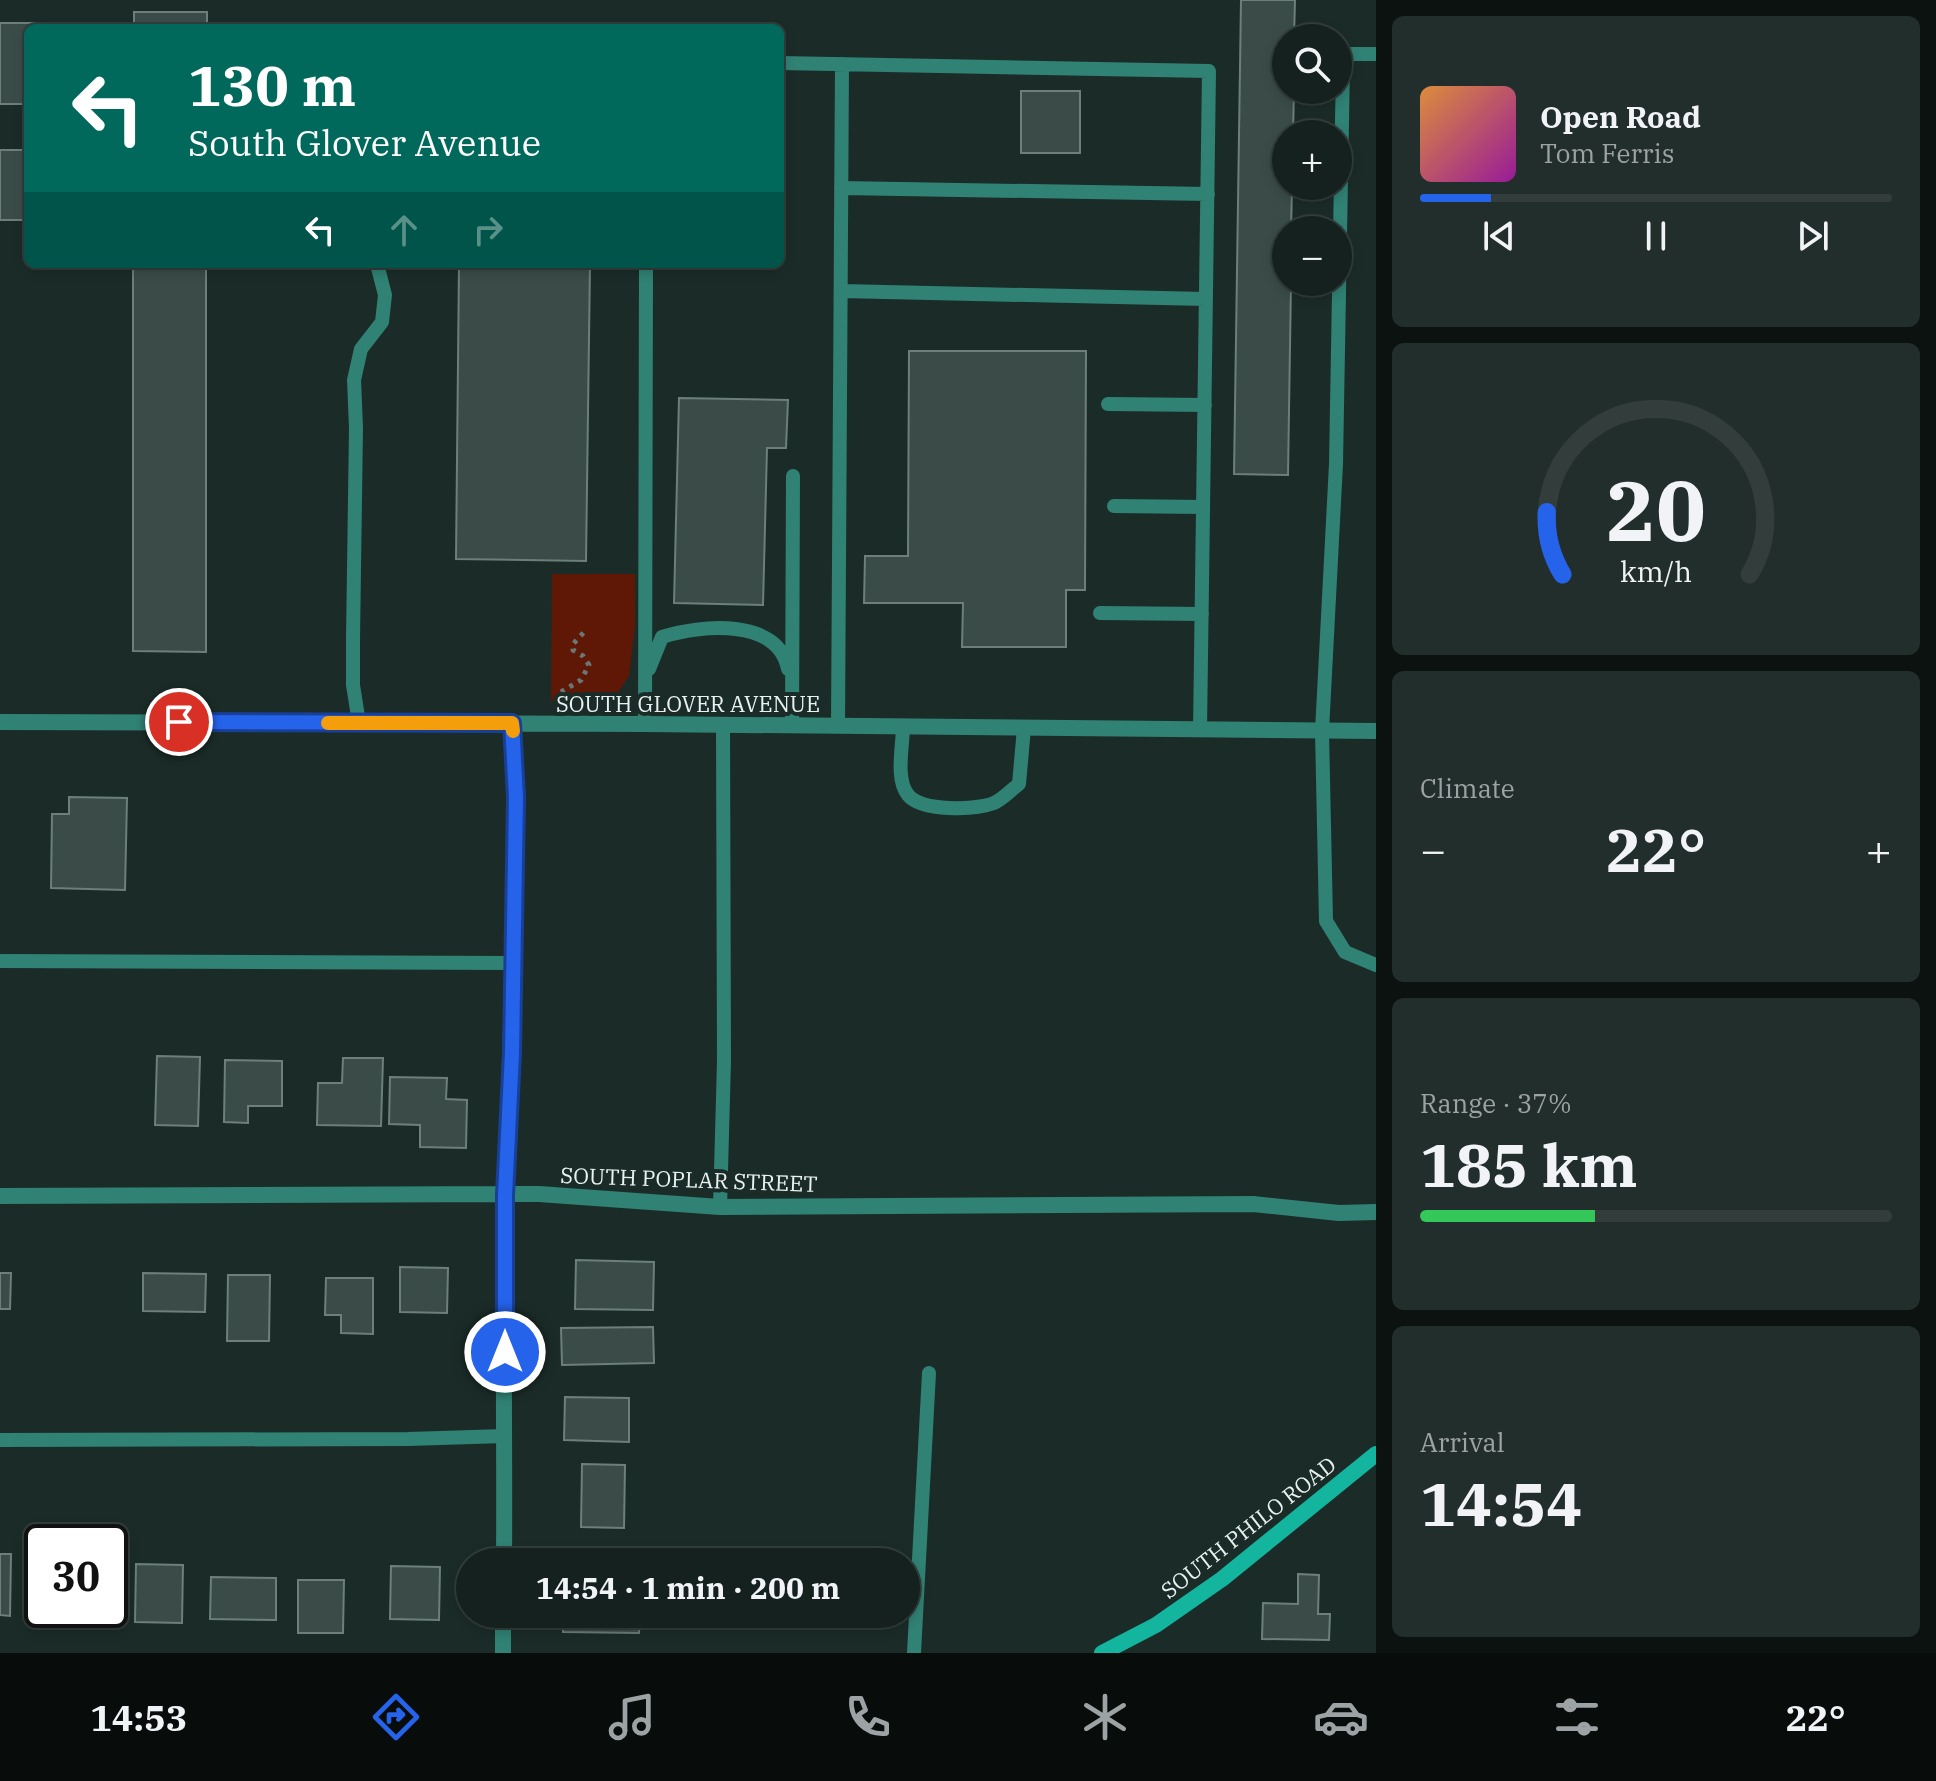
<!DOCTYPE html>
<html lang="en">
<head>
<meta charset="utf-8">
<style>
  body { margin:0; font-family:"IBM Plex Serif",serif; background:#212e2b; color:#f1f3f6; height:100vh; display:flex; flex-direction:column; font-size:30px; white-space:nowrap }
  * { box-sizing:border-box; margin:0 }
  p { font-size:26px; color:#9da3a4 }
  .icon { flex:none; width:44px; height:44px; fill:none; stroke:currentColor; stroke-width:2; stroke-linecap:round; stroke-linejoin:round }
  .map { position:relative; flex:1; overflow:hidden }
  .sheet { display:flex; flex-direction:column; gap:16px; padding:16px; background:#0b1210; width:560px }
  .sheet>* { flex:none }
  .banner { position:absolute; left:24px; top:24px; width:760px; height:244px; border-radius:12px; box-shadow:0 4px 12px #0003,0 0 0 2px #333e3c; background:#00695c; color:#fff; overflow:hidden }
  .tools { position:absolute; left:1272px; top:24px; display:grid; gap:16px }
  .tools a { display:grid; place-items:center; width:80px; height:80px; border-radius:50%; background:#14211e; box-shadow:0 4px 12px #0003,0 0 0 2px #333e3c; font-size:40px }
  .speed { position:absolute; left:24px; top:1524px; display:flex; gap:16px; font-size:40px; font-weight:700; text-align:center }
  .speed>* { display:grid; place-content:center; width:104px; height:104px; border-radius:50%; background:#14211e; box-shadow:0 4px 12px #0003,0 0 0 2px #333e3c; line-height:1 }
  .speed .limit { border:4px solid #111; border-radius:12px; background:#fff; color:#111 }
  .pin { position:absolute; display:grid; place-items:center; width:68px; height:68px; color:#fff; margin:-34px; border:4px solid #fff; border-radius:50%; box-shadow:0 2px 8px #0007 }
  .me { position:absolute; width:88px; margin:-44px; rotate:0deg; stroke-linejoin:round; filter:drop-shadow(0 0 6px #0008) }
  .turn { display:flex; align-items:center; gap:28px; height:168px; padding:0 32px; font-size:36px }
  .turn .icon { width:104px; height:104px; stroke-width:2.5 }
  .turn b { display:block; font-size:56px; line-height:68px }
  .lanes { display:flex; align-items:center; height:76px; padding:0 32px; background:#0003; justify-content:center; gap:40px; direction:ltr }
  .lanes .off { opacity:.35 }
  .big { font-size:60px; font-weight:800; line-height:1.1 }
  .sheet .tile { flex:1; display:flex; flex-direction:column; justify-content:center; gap:12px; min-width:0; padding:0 28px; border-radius:12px; background:#212e2b }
  .sheet .dial { align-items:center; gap:0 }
  .dial svg { height:208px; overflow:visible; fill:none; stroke:#333e3c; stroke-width:7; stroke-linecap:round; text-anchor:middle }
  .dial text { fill:#f1f3f6; stroke:none }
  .song { display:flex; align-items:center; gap:24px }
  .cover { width:96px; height:96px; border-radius:12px; background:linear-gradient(135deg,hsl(30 70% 55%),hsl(300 70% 35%)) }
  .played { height:8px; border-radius:4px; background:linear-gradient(90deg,#2563eb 15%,#333e3c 15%) }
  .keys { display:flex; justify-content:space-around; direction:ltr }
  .heat { display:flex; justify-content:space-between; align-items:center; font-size:44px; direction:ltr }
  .charge { height:12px; border-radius:6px; background:linear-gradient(90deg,#34c759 37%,#333e3c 0) }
  .trip { position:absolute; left:456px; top:1548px; width:464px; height:80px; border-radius:40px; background:#14211e; box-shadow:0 4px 12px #0003,0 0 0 2px #333e3c; font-weight:800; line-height:80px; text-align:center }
  .menu { display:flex; height:128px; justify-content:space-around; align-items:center; background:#080d0c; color:#9da3a4 }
  .menu .icon { width:56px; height:56px }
  .menu .selected { color:#2563eb }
  .menu b { font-size:36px; color:#f1f3f6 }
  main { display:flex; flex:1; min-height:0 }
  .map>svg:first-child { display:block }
  .green { fill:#5f1806 }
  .building { fill:#3b4c48; stroke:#6c7f7b; stroke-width:2 }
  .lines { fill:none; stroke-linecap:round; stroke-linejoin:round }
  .path { stroke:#6a7875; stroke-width:5; stroke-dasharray:4 6; stroke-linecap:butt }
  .lane { stroke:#308274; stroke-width:14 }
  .street { stroke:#308274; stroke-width:16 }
  .secondary { stroke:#13b59f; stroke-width:16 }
  .route-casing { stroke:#184099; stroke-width:20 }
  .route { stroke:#2563eb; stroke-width:14 }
  .slow { stroke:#f59e0b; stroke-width:14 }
  .labels { text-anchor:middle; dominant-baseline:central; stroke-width:8; stroke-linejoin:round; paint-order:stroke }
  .street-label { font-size:22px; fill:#e8f2f0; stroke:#1b2c28 }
</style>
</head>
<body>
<main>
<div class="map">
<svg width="1376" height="1653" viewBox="0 0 1376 1653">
  <rect width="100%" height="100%" fill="#1b2c28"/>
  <path class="green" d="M 552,574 L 635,574 L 635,626 L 629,676 L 613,700 L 551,701 Z"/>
  <path class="building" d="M 1241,0 L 1295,0 L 1294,38 L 1286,38 L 1286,90 L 1294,90 L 1293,134 L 1286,134 L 1286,186 L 1292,186 L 1291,230 L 1286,230 L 1286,282 L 1291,282 L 1288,475 L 1234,474 Z
    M 134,12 L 207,12 L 207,28 L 134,28 Z
    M 0,23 L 90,23 L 90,28 L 28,28 L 28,104 L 0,104 Z
    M 1021,91 L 1080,91 L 1080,153 L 1021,153 Z
    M 0,150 L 28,150 L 28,220 L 0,220 Z
    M 133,264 L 206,264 L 206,652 L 133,651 Z
    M 459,264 L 590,264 L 586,561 L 456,559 Z
    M 909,351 L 1086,351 L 1085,590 L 1066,590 L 1066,647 L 962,647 L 963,603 L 864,603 L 865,556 L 908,556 Z
    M 679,398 L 788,400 L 786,448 L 767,448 L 763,605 L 674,603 Z
    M 69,797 L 127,798 L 125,890 L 51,888 L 52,814 L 69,814 Z
    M 157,1056 L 200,1057 L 198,1126 L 155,1125 Z
    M 343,1058 L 383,1058 L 381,1126 L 317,1125 L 318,1083 L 342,1083 Z
    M 225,1060 L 282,1061 L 282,1106 L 248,1106 L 248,1123 L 224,1122 Z
    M 390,1077 L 447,1078 L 446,1099 L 467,1100 L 466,1148 L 420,1147 L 420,1125 L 389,1124 Z
    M 576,1260 L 654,1262 L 653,1310 L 575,1309 Z
    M 400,1267 L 448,1268 L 447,1313 L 400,1312 Z
    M 0,1273 L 11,1273 L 10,1309 L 0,1309 Z
    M 143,1273 L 206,1274 L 205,1312 L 143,1311 Z
    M 228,1275 L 270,1275 L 269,1341 L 227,1341 Z
    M 326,1278 L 373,1278 L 373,1334 L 341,1333 L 341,1315 L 325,1315 Z
    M 653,1327 L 654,1363 L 562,1365 L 561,1328 Z
    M 565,1397 L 629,1398 L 629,1442 L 564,1440 Z
    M 582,1464 L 625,1465 L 624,1528 L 581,1527 Z
    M 0,1554 L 11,1554 L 10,1616 L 0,1615 Z
    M 136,1564 L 183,1565 L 182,1623 L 135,1622 Z
    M 391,1566 L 440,1567 L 439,1620 L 390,1619 Z
    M 1298,1574 L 1319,1575 L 1318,1614 L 1330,1614 L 1329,1640 L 1262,1639 L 1263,1603 L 1298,1604 Z
    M 211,1577 L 276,1578 L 276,1620 L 210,1619 Z
    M 298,1580 L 344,1580 L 343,1633 L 298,1633 Z
    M 42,1610 L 90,1610 L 90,1614 L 42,1613 Z
    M 563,1614 L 640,1614 L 639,1633 L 563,1632 Z"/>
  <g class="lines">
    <path class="path" d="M 561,692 L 581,680 L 589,665 L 583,656 L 573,650 L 573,644 L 587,629"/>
    <path class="lane" d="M 1376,54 L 1351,54 L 1343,64 L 1336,464 L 1322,731 L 1326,921 L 1345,952 L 1376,965
      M 780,63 L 1209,71 L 1200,730
      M 841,188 L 1208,194
      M 841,291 L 1206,299
      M 1108,404 L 1205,405
      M 1114,506 L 1203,507
      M 1100,613 L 1202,614
      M 649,669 L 662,637 C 700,625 778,617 788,669
      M 359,723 L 353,685 L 353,639 L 356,428 L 354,380 L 361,349 L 382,322 L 385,295 L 377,264
      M 645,724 L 646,264
      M 792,725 L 793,476
      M 838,726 L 842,64
      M 903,726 C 903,746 895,779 908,795 C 922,812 975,810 994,803 C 1003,799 1011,790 1019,784 L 1024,728
      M 0,961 L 513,963
      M 720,1207 L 724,1061 L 723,725
      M 0,1440 L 408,1439 L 505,1436
      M 914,1653 L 929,1373"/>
    <path class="street" d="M 0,722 L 645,724 L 1376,731
      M 0,1196 L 539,1194 L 720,1207 L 1253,1204 L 1339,1213 L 1376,1212
      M 504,1562 C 505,1438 502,1315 506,1191 C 510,1035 519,879 512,723
      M 503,1653 L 503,1614"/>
    <path class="secondary" d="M 1102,1653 L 1156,1625 L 1222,1579 L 1376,1454"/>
  </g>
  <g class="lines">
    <defs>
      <path id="route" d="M 179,722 L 512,723 L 516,797 L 512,1053 L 505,1195 L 505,1352"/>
    </defs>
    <use href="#route" class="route-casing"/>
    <use href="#route" class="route"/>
    <path class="slow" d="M 328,723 L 512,723 L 513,731"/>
  </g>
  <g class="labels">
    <g class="street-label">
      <text x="688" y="703">SOUTH GLOVER AVENUE</text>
      <text transform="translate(689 1179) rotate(2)">SOUTH POPLAR STREET</text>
      <text transform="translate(1248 1527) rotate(-38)">SOUTH PHILO ROAD</text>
    </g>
  </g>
</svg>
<div class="tools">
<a><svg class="icon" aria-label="search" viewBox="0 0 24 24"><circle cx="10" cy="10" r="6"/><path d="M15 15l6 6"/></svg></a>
<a>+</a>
<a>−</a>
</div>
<div class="speed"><div class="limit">30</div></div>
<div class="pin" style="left:179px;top:722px;background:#d93025"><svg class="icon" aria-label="arrive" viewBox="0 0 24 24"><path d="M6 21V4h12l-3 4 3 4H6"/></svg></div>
<svg class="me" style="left:505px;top:1352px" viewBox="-20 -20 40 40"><circle r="17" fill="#2563eb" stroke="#fff" stroke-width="3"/><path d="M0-11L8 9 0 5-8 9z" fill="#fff"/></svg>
<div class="trip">14:54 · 1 min · 200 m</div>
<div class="banner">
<div class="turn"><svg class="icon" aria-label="left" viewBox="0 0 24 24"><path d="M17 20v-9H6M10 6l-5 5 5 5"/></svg><div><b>130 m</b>South Glover Avenue</div></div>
<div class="lanes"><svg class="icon" aria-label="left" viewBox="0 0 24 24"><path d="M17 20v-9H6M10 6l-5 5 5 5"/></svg><svg class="icon off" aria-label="ahead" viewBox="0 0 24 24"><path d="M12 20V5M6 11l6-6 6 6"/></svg><svg class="icon off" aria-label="right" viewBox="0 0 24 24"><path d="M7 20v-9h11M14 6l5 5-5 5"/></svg></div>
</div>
</div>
<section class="sheet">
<div class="tile">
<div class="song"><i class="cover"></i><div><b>Open Road</b><p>Tom Ferris</p></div></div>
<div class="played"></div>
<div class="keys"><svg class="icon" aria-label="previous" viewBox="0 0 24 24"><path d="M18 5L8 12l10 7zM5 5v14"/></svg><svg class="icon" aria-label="pause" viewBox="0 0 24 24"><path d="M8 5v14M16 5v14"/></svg><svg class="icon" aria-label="next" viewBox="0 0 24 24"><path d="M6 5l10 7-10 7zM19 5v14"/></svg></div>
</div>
<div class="tile dial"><svg viewBox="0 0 100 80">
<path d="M14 69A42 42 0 1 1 86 69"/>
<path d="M14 69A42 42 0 0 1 8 45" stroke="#2563eb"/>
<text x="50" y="56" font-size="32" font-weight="700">20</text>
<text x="50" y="72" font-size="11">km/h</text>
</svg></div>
<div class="tile"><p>Climate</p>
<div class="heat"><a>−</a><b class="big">22°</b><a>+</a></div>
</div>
<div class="tile"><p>Range · 37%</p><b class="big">185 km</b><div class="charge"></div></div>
<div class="tile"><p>Arrival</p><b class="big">14:54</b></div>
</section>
</main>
<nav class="menu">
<b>14:53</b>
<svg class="icon selected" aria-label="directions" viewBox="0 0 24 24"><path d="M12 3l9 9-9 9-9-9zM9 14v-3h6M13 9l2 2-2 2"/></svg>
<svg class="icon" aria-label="music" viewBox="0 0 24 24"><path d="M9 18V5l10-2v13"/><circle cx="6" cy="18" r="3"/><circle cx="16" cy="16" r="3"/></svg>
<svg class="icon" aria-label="phone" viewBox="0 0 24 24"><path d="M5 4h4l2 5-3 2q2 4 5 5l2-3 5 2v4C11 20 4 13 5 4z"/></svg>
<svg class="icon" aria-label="climate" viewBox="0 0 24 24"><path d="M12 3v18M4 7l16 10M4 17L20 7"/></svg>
<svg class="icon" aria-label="car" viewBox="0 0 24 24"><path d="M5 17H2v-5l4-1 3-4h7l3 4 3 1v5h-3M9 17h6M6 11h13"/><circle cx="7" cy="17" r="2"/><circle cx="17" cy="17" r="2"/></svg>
<svg class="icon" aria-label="filters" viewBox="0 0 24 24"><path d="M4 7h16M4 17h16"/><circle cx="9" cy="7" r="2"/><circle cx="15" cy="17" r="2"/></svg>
<b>22°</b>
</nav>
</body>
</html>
